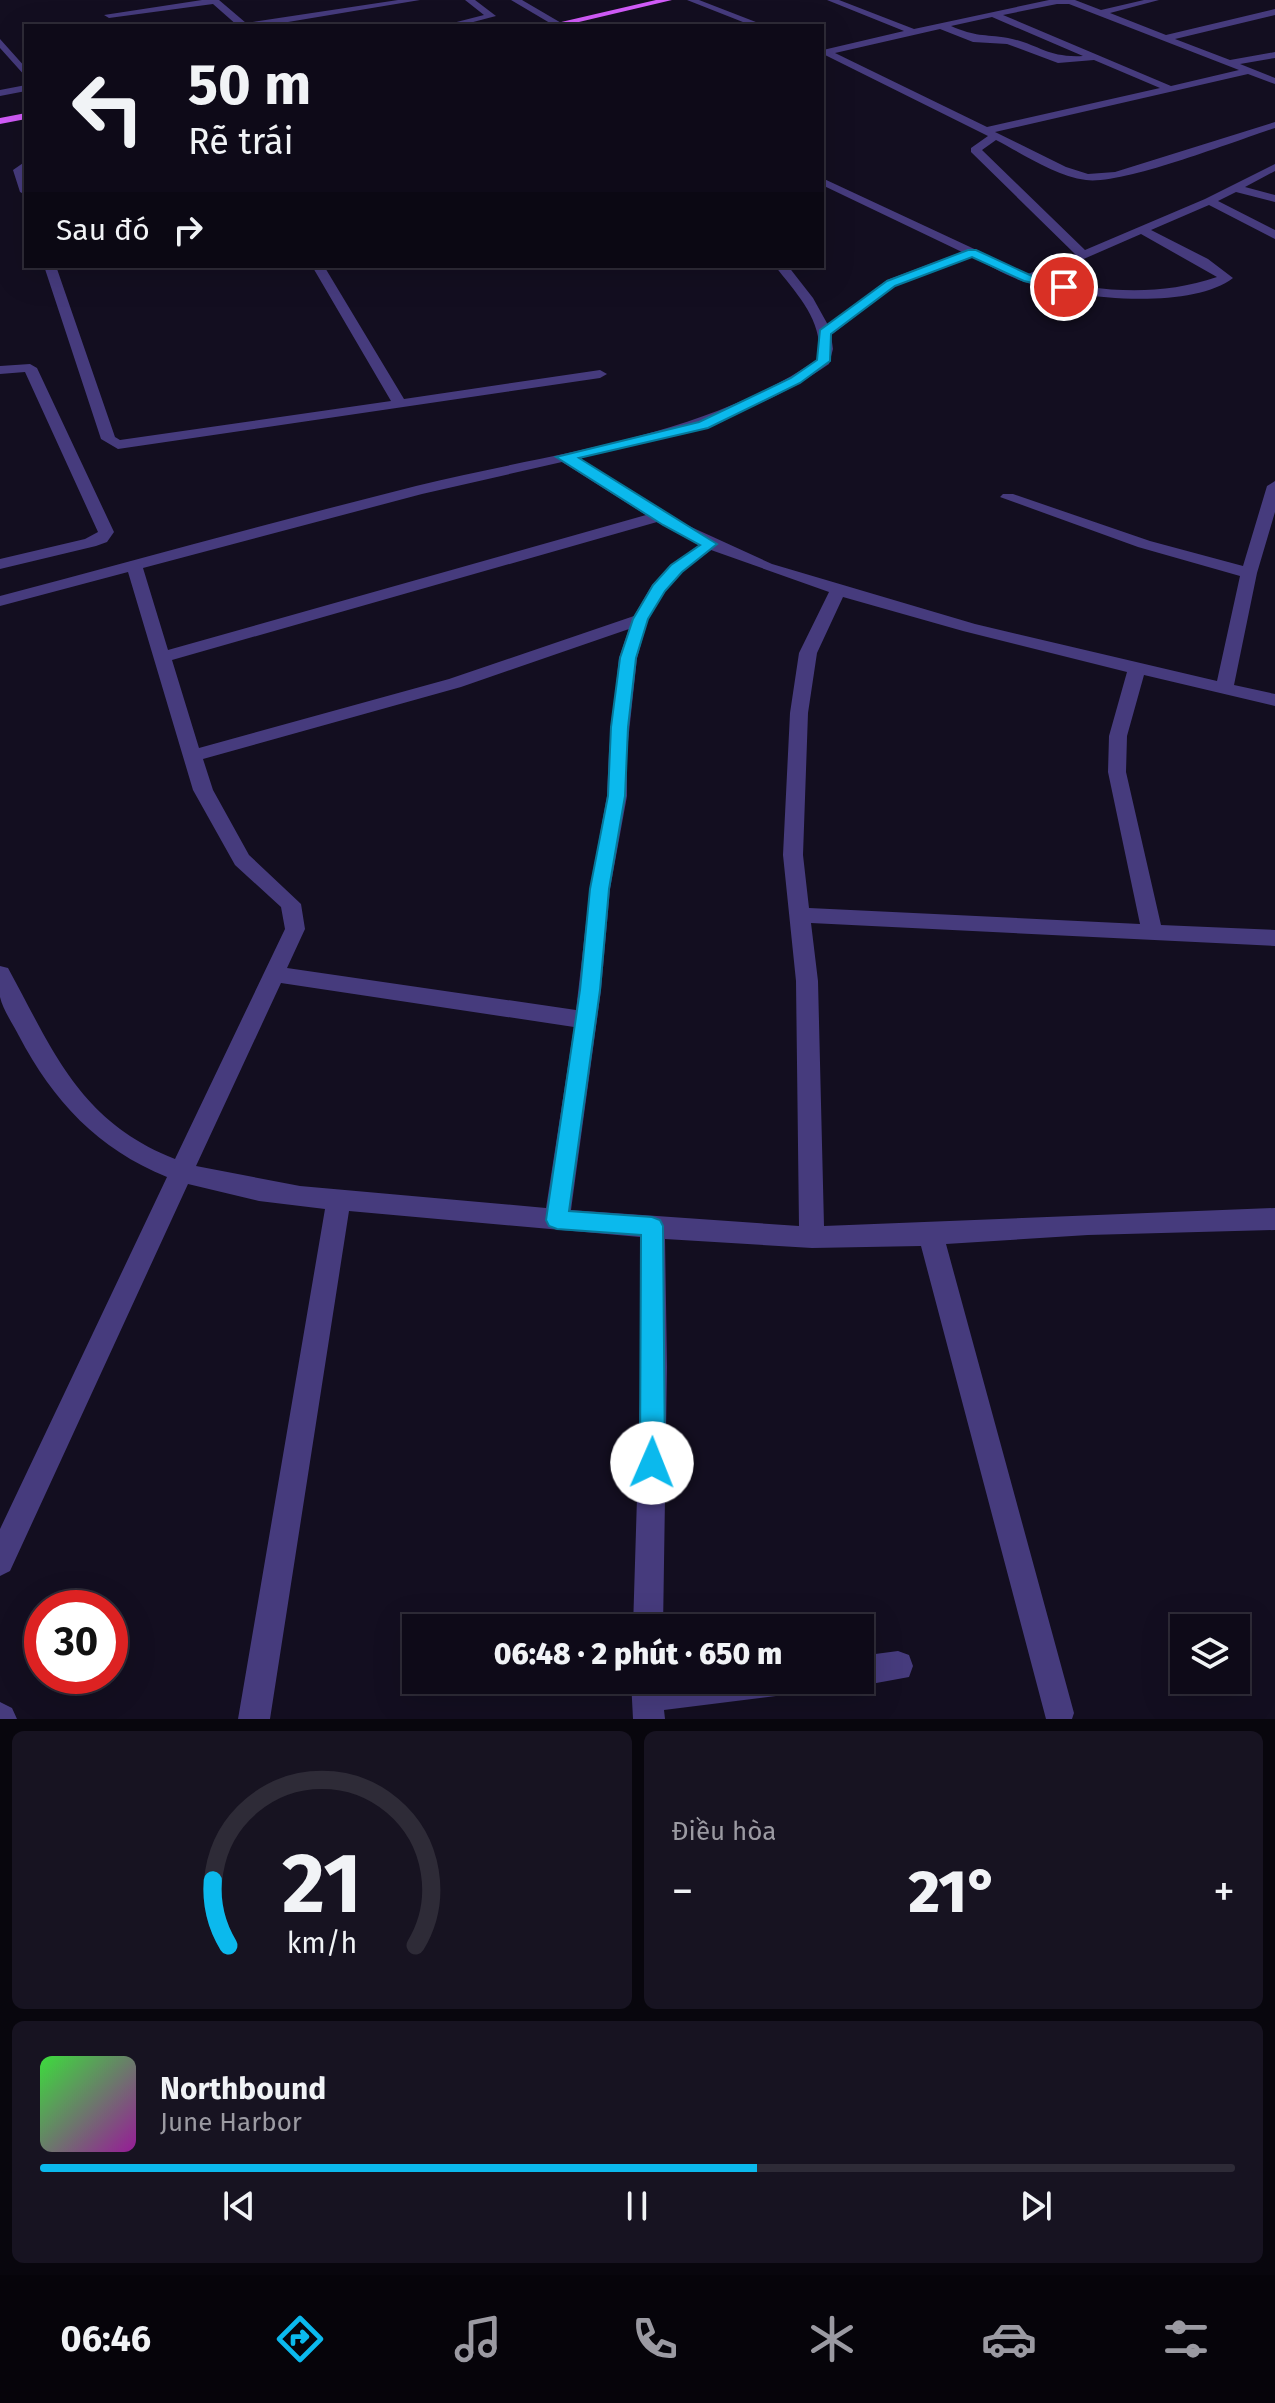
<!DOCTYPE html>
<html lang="vi">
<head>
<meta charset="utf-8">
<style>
  body { margin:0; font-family:"Fira Sans",sans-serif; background:#171321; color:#f1f3f6; height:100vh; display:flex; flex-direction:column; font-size:30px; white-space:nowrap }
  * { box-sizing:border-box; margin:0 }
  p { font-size:26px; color:#9b9aa2 }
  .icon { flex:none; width:44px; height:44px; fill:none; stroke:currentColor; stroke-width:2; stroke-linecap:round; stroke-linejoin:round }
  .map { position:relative; height:1719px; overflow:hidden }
  .details { display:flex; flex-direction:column; gap:12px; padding:12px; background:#08060d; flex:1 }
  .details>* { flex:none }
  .banner { position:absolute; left:24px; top:24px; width:800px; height:244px; border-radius:0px; box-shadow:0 8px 32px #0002,0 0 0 2px #2e2b37; background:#0e0a18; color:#f1f3f6; overflow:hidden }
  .tools { position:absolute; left:1170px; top:1614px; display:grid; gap:16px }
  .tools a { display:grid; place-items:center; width:80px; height:80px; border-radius:0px; background:#0e0a18; box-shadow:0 8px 32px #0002,0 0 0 2px #2e2b37; font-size:40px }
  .speed { position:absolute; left:24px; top:1590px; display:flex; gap:16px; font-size:40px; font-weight:700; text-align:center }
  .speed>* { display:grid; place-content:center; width:104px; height:104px; border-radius:50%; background:#0e0a18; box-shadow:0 8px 32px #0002,0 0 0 2px #2e2b37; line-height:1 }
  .speed .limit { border:12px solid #d22; background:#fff; color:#111 }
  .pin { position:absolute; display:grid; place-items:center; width:68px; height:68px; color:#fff; margin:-34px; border:4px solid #fff; border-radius:50%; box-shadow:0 2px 8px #0007 }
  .me { position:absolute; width:88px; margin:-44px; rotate:1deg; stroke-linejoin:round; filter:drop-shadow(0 0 6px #0008) }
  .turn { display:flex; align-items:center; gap:28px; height:168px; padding:0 32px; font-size:36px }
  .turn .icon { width:104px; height:104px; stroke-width:2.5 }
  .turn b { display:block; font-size:56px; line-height:68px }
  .then { display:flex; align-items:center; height:76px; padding:0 32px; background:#0003; gap:16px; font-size:30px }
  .big { font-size:60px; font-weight:800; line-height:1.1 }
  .details .widget { flex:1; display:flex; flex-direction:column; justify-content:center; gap:12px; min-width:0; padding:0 28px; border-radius:12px; background:#171321 }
  .details .dial { align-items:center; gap:0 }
  .dial svg { height:208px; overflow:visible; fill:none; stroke:#2e2b37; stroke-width:7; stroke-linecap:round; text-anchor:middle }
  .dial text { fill:#f1f3f6; stroke:none }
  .song { display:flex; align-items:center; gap:24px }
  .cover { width:96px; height:96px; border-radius:12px; background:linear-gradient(135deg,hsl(120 70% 55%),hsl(300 70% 35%)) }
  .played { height:8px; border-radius:4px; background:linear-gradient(90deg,#0bb9ed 60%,#2e2b37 60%) }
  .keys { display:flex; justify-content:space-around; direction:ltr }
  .heat { display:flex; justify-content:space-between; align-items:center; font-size:44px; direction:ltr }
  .details .tiles { flex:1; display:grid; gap:12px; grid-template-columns:1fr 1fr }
  .widget:last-child { grid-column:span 2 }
  .trip { position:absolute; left:402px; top:1614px; width:472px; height:80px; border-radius:0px; background:#0e0a18; box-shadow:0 8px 32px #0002,0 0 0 2px #2e2b37; font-weight:800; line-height:80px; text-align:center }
  .menu { display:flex; height:128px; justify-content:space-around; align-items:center; background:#06040a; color:#9b9aa2 }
  .menu .icon { width:56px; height:56px }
  .menu .active { color:#0bb9ed }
  .menu b { font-size:36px; color:#f1f3f6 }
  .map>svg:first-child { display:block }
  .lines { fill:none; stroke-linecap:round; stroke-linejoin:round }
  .minor { fill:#463b7d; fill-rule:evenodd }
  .major { fill:#d15bf8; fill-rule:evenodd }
  .route { fill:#0bb9ed; stroke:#07789a; stroke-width:2 }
</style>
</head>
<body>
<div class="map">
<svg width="1275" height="1719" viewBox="0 0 1275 1719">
  <rect width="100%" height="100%" fill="#130e20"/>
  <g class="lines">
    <path class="minor" d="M 202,0 L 219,0 L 246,23 L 398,0 L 420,0 L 264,26 L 238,26 L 213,4 L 109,18 L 104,15 Z
      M 465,0 L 475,0 L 496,16 L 458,26 L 441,26 L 484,15 Z
      M 511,0 L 522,0 L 563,24 L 555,26 Z
      M 687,0 L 699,0 L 761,24 L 753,26 Z
      M 827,0 L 839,0 L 914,29 L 1049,0 L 1075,0 L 1101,10 L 1144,0 L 1159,0 L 1110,13 L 1166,35 L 1275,9 L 1275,15 L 1175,39 L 1230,60 L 1275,52 L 1275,58 L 1240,64 L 1275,78 L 1275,84 L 1248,74 L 995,132 L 1066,167 L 1088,174 L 1115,172 L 1275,122 L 1275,128 C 1234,141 1123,185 1086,180 C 1055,176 1023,154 996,140 L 982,150 L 1085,250 L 1205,199 L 1275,164 L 1275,171 L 1245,187 L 1275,195 L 1275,202 L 1236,192 L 1218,201 L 1275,230 L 1275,239 L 1209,205 L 1151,230 L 1208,259 L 1233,278 C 1191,311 1070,299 1022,281 C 1005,275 989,265 972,257 L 895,286 L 831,335 L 833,349 L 829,364 C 753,417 669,438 579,458 L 678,521 L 772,564 L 975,624 L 1217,681 L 1240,576 L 1138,547 L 1000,497 L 1003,494 L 1013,494 L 1150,541 L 1243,566 L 1267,486 L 1275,481 L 1275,512 L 1257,573 L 1234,685 L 1275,694 L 1275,706 L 1144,675 L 1127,736 L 1126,772 L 1161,925 L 1275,930 L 1275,946 L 811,923 L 818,981 L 824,1226 L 1275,1208 L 1275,1230 L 1088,1235 L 946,1244 L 1074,1713 L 1072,1719 L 1046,1719 L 921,1246 L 812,1248 L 665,1239 L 667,1367 L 663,1628 L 633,1628 L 641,1367 L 640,1237 L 349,1211 L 270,1719 L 238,1719 L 325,1209 L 259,1201 L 188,1184 L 10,1571 L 0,1576 L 0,1529 L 167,1177 C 98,1149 53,1101 19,1036 C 13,1024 3,1010 0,997 C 0,988 0,976 0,966 L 8,968 C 54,1052 79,1121 175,1159 L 285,929 L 281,907 L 235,865 L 193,790 L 128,572 L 0,606 L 0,596 C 139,559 277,521 416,486 C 552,452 700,440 818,359 C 825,322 796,293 775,266 L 788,266 L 813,298 L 828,325 L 887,280 L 962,252 L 822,185 L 822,178 L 1028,274 L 1075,254 L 971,152 L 971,148 L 988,136 L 823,54 L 823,50 L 904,31 ZM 1057,4 L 1069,4 L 1239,70 L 1171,86 L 1003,15 ZM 992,17 L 1083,56 C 1046,58 1039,44 1008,38 C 983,34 976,37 951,26 ZM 940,29 L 973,42 L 1007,44 L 1058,63 L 1094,60 L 1160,88 L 987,127 L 835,53 ZM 1141,234 L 1217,277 C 1158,297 1101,292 1040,278 ZM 562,462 L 646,515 L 168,650 L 143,568 L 422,494 ZM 657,522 L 699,545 L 671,565 L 652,585 L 634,616 L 449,679 L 199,748 L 172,660 ZM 711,550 L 829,592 L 799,653 L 790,713 L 783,855 L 796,981 L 799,1226 L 571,1210 L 601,990 L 610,889 L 627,796 L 627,751 L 637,658 L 648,619 L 665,591 L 683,571 ZM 843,597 L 963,631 L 1127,672 L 1109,736 L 1108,772 L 1140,924 L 809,908 L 803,855 L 808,713 L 817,653 ZM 629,629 L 619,658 L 609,751 L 607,796 L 590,889 L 576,1010 L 287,968 L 305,929 L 301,904 L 249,855 L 213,790 L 203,759 L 461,687 ZM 281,983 L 574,1027 L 546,1208 L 300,1186 L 196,1166 Z
      M 0,39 L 26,68 L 26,77 L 0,48 Z
      M 26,85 L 26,91 L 0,96 L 0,90 Z
      M 26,161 L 26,195 L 20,192 L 13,170 Z
      M 44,266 L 56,266 L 115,437 L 120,440 L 391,401 L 312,266 L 324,266 L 404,399 L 600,370 L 607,374 L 600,378 L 118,449 L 101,439 Z
      M 30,364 L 37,368 L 114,532 L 107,542 L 96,546 L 0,569 L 0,559 L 85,539 L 98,532 L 25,372 L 0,374 L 0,366 Z
      M 898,1651 L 909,1655 L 913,1666 L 909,1677 L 860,1686 L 849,1682 L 860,1680 L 860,1656 Z
      M 631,1680 L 799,1680 L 795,1691 L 784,1695 L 664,1710 L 665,1719 L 633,1719 Z
      M 0,1702 L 12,1708 L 17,1719 L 0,1719 Z"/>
    <path class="major" d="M 656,0 L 672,0 L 562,26 L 544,26 Z
      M 26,113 L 26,119 L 0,124 L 0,118 Z"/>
  </g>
  <path class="route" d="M 968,250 L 976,250 L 1032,276 L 1070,287 L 1064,290 L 1024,281 L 972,257 L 895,286 L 831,334 L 830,361 L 800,383 L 708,428 L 579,458 L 717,544 L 682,572 L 665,591 L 648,619 L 636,658 L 628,727 L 625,796 L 609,889 L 600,990 L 569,1211 L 652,1217 L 660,1220 L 663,1226 L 665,1463 L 661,1472 L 652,1476 L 643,1472 L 640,1463 L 641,1235 L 557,1229 L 549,1226 L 546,1220 L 580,990 L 590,889 L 608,796 L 611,727 L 620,658 L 633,619 L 653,585 L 671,565 L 700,545 L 663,525 L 556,457 L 699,422 L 791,378 L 817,360 L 820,330 L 887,281 Z"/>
</svg>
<div class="tools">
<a><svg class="icon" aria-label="layers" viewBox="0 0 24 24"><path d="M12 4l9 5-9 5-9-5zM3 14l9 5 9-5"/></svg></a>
</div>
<div class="speed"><div class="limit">30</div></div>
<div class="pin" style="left:1064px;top:287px;background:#d93025"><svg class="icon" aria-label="arrive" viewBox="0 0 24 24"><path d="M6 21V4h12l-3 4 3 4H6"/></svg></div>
<svg class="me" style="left:652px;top:1463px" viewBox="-20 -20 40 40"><circle r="19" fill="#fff"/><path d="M0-13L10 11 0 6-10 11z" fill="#0bb9ed"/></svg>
<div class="trip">06:48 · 2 phút · 650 m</div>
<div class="banner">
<div class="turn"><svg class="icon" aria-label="left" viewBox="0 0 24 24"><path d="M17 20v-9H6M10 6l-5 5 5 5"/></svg><div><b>50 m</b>Rẽ trái</div></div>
<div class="then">Sau đó<svg class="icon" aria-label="right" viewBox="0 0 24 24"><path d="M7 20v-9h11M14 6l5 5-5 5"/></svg></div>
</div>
</div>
<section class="details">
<div class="tiles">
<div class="widget dial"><svg viewBox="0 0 100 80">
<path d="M14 69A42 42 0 1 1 86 69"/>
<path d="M14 69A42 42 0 0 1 8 44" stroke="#0bb9ed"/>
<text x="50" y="56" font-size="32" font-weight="700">21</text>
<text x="50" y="72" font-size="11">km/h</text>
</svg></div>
<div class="widget"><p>Điều hòa</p>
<div class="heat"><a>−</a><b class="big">21°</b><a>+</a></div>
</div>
<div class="widget">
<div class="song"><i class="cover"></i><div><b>Northbound</b><p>June Harbor</p></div></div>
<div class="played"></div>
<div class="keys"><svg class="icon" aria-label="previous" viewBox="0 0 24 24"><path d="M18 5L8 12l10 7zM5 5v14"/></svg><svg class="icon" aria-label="pause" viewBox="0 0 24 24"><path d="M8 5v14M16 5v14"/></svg><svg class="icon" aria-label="next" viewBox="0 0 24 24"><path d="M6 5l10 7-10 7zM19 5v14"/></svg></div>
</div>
</div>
</section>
<nav class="menu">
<b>06:46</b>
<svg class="icon active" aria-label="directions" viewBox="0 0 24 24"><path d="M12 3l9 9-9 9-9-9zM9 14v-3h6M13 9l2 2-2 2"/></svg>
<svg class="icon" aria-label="music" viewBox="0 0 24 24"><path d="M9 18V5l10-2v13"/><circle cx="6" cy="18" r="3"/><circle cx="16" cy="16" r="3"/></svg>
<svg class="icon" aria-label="phone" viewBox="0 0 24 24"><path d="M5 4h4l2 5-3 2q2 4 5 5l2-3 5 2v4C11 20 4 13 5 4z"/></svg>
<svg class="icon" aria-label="climate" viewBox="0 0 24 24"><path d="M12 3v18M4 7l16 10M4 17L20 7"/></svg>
<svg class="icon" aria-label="car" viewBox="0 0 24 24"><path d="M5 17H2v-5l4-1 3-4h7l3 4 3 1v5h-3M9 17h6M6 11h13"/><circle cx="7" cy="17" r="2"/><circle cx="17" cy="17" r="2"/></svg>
<svg class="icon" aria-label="filters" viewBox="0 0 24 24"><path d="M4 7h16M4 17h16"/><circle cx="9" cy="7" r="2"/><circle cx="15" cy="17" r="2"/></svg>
</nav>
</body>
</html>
